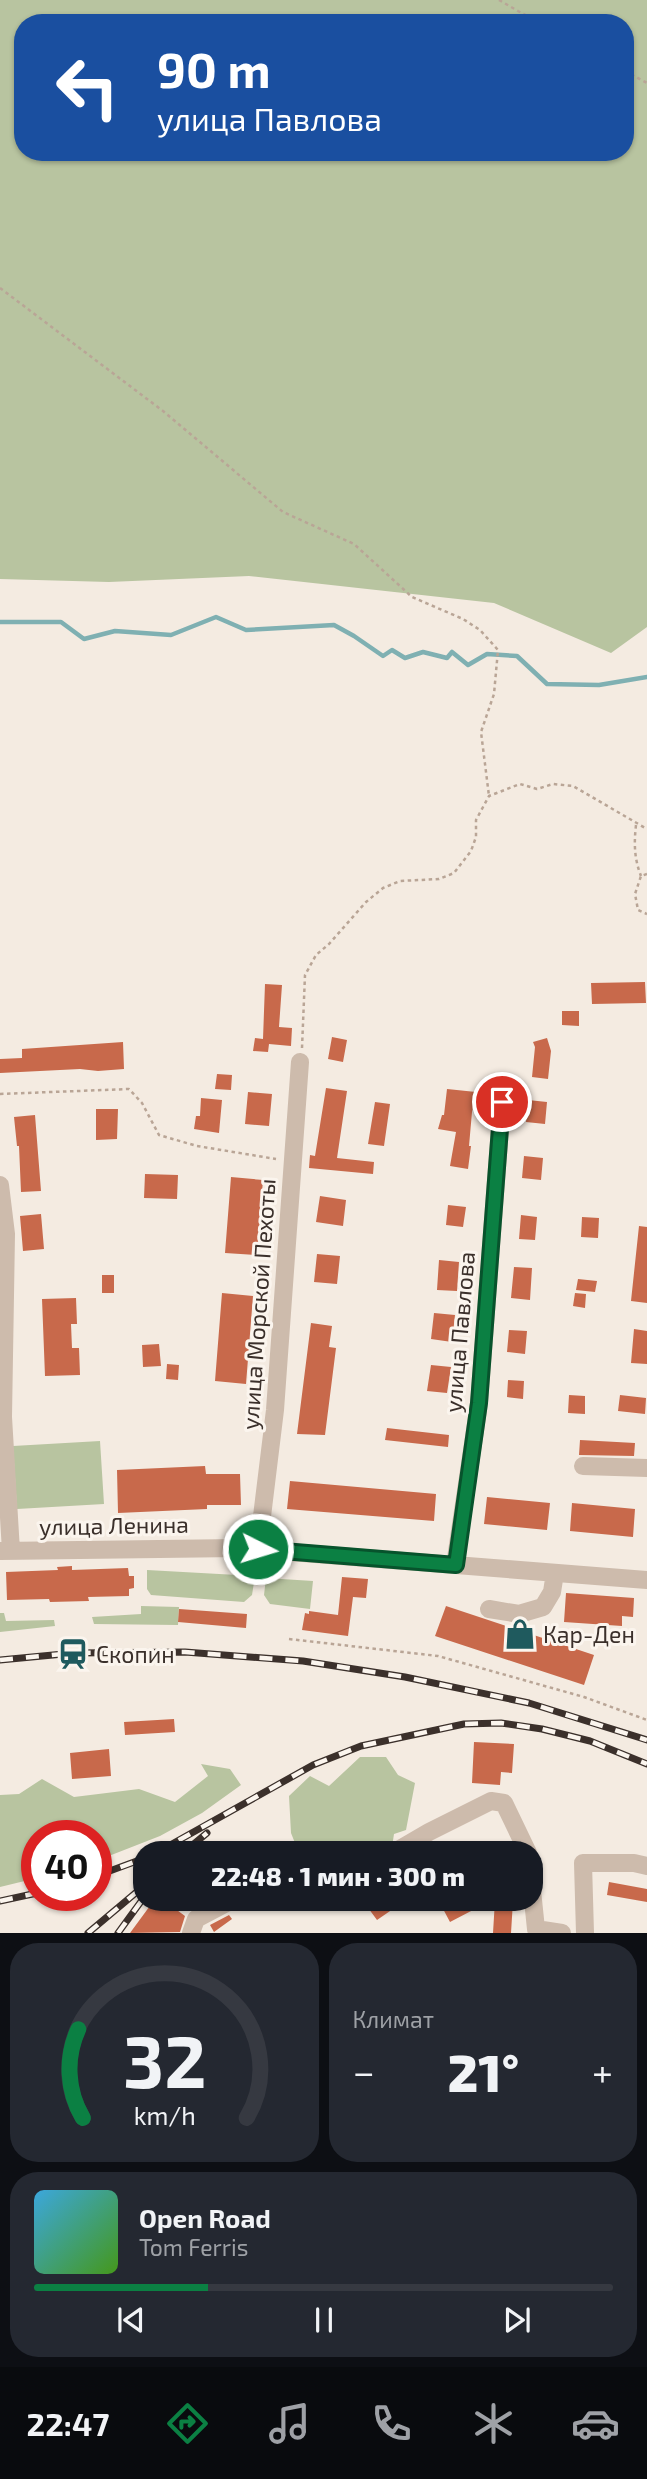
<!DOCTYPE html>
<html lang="ru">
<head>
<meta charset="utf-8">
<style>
  body { margin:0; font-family:"Exo 2",sans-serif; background:#242831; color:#f1f3f6; height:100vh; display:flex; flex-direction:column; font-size:26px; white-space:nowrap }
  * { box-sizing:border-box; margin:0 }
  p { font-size:23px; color:#9ea1a6 }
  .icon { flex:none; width:38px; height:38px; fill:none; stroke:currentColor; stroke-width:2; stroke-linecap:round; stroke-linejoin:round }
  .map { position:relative; height:1933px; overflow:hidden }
  .sheet { display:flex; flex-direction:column; gap:10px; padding:10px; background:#0d0f14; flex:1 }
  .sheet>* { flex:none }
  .top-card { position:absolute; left:14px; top:14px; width:620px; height:147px; border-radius:28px; box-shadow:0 2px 5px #0004; background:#1a4fa0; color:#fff; overflow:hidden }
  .speed { position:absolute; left:21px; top:1820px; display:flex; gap:14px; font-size:35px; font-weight:700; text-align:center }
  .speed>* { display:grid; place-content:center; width:91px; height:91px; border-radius:50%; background:#171b24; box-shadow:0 2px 5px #0004; line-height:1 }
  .speed .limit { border:10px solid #d22; background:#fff; color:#111 }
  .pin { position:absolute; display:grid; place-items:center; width:60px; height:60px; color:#fff; margin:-30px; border:4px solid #fff; border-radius:50%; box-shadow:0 2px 7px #0007 }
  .me { position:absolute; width:77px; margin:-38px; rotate:95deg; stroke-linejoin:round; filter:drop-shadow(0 0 5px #0008) }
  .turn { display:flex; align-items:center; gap:24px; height:147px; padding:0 28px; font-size:32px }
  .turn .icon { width:91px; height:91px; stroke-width:2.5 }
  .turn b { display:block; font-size:49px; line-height:60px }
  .big { font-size:52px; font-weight:800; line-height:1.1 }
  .sheet .card { flex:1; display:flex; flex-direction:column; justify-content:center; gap:10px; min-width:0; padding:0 24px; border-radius:28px; background:#242831 }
  .sheet .dial { align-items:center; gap:0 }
  .dial svg { height:182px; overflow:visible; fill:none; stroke:#363941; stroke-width:7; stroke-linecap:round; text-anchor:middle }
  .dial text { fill:#f1f3f6; stroke:none }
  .song { display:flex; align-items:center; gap:21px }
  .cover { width:84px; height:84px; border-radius:10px; background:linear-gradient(135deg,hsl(200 70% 55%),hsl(100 70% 35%)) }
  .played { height:7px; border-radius:4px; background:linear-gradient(90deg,#0b8043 30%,#363941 30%) }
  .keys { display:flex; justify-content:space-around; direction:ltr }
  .heat { display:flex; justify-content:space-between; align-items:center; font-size:38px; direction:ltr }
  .sheet .tiles { flex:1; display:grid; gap:10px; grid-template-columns:1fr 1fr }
  .card:last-child { grid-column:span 2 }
  .trip { position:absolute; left:133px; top:1841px; width:410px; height:70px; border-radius:28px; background:#171b24; box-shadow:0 2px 5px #0004; font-weight:800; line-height:70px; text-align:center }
  .menu { display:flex; height:112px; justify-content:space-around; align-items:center; background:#090b0e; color:#9ea1a6 }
  .menu .icon { width:49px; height:49px }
  .menu .current { color:#0b8043 }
  .menu b { font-size:32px; color:#f1f3f6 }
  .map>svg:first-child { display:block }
  .green { fill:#b8c4a0; fill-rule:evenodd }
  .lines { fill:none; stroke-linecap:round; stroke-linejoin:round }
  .stream { stroke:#7fb0b2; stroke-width:4.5 }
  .building { fill:#c8694b }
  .path { stroke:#b9a596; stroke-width:2.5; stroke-dasharray:3.5 3.5; stroke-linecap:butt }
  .minor { stroke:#cdbbac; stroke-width:18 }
  .rail-casing { stroke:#3b302b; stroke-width:7 }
  .rail { stroke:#fbf5ee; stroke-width:4.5; stroke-dasharray:13; stroke-linecap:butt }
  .route-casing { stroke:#07532c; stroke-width:18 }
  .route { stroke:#0b8043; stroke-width:12 }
  .labels { text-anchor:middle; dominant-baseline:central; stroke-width:6; stroke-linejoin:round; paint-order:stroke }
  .street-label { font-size:23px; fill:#3b302b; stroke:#fbf5ee }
  .poi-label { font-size:23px; fill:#3b302b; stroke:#fbf5ee; text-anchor:start }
</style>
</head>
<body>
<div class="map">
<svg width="647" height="1933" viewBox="0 0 647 1933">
  <rect width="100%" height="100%" fill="#f4ebe1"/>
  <path class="green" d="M 0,0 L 647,0 L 647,627 L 611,653 L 494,603 L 249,576 L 109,582 L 0,579 ZM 23,23 L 625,23 L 625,152 L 23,152 Z
    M 100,1441 L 104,1504 L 17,1509 L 13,1446 Z
    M 147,1570 L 255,1576 L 252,1595 L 244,1602 L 151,1595 L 147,1589 Z
    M 266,1578 L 313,1581 L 310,1609 L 270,1604 L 264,1595 Z
    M 141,1606 L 179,1607 L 178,1625 L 94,1624 L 92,1617 L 141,1614 Z
    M 0,1613 L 4,1613 L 6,1621 L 54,1620 L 55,1626 L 0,1632 Z
    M 360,1757 L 386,1757 L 398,1775 L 415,1783 L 406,1830 L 394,1834 L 392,1847 L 380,1853 L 299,1853 L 291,1833 L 289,1796 L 310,1776 L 329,1786 Z
    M 201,1764 L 230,1769 L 241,1785 L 202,1813 L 160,1836 L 96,1861 L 96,1836 L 37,1836 L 37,1878 L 0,1887 L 0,1795 L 19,1794 L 42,1779 L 74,1797 L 139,1789 L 175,1802 L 208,1776 Z"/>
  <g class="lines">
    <path class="stream" d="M 0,622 L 61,622 L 84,639 L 115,631 L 171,635 L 216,617 L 246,630 L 334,625 L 354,636 L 383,656 L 392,650 L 405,658 L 423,652 L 447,658 L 452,652 L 468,665 L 487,654 L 517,656 L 547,684 L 599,685 L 647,677"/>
  </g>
  <path class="building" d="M 645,982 L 646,1003 L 592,1004 L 591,983 Z
    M 265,984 L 282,985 L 279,1027 L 292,1028 L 291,1046 L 269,1044 L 268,1052 L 253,1051 L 255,1038 L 263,1039 Z
    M 562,1011 L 579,1011 L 579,1026 L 562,1025 Z
    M 332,1037 L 347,1040 L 343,1062 L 328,1059 Z
    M 547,1038 L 551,1051 L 548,1079 L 532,1077 L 535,1047 L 533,1042 Z
    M 123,1042 L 124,1069 L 98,1071 L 80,1069 L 0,1073 L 0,1059 L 22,1058 L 22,1049 Z
    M 217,1074 L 232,1075 L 231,1090 L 215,1089 Z
    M 326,1088 L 347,1091 L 337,1158 L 374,1162 L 373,1174 L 309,1168 L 310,1155 L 315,1156 Z
    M 447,1089 L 476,1092 L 472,1112 L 469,1146 L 471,1146 L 468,1169 L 450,1166 L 456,1132 L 438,1129 L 442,1115 L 444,1115 Z
    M 248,1092 L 272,1094 L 269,1126 L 245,1124 Z
    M 201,1098 L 222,1100 L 219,1133 L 194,1129 L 196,1116 L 200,1116 Z
    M 528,1100 L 547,1102 L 545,1124 L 526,1122 Z
    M 375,1102 L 390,1104 L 384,1146 L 368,1144 Z
    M 96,1109 L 118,1109 L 117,1139 L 96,1140 Z
    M 35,1115 L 41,1191 L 21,1192 L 19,1146 L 17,1146 L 14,1117 Z
    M 524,1156 L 543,1158 L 541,1180 L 522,1178 Z
    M 145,1174 L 178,1175 L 177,1199 L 144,1198 Z
    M 231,1177 L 263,1180 L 257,1255 L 225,1253 Z
    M 320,1196 L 346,1200 L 343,1226 L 316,1222 Z
    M 448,1205 L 466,1207 L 463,1227 L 446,1225 Z
    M 41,1214 L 44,1249 L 23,1251 L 20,1216 Z
    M 521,1215 L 537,1217 L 535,1240 L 519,1239 Z
    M 582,1217 L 599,1218 L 598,1238 L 581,1237 Z
    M 639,1226 L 647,1227 L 647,1303 L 631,1301 Z
    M 317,1254 L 340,1256 L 337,1284 L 314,1282 Z
    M 439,1260 L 459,1262 L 457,1291 L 437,1290 Z
    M 514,1267 L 532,1268 L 530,1300 L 511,1298 Z
    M 102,1275 L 114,1275 L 114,1293 L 102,1293 Z
    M 578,1279 L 597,1281 L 595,1292 L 576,1290 Z
    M 222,1293 L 253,1296 L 246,1384 L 215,1381 Z
    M 575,1293 L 586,1294 L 585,1308 L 573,1306 Z
    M 76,1298 L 77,1324 L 71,1324 L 72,1348 L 79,1348 L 80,1375 L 45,1376 L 42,1299 Z
    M 434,1313 L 455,1315 L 452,1342 L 431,1339 Z
    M 311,1323 L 332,1326 L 329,1347 L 336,1348 L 325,1435 L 297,1434 Z
    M 634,1329 L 647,1331 L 647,1364 L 631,1363 Z
    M 509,1330 L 527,1331 L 525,1354 L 507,1352 Z
    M 159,1344 L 161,1366 L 143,1367 L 142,1345 Z
    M 167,1364 L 179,1365 L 178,1380 L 166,1379 Z
    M 431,1365 L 451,1367 L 447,1393 L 427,1391 Z
    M 508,1380 L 524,1381 L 523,1399 L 507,1397 Z
    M 569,1395 L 585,1396 L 585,1414 L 568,1413 Z
    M 620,1395 L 646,1398 L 645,1414 L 618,1411 Z
    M 387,1428 L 449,1435 L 448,1447 L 385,1440 Z
    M 580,1440 L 635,1443 L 634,1456 L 579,1455 Z
    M 205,1466 L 206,1474 L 240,1474 L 241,1505 L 207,1505 L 207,1509 L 118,1513 L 117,1470 Z
    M 290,1481 L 436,1494 L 434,1521 L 287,1509 Z
    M 487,1497 L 550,1503 L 547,1530 L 484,1524 Z
    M 572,1503 L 635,1509 L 633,1537 L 570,1531 Z
    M 72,1566 L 72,1570 L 128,1568 L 129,1576 L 134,1576 L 134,1588 L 129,1589 L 129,1596 L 88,1597 L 89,1601 L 50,1602 L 49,1599 L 7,1600 L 6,1572 L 58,1570 L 57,1567 Z
    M 342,1577 L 368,1579 L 366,1598 L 353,1597 L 348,1636 L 302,1630 L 305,1613 L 309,1614 L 309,1611 L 338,1615 Z
    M 566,1593 L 634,1598 L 633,1617 L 622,1616 L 622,1626 L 564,1622 Z
    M 446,1606 L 594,1655 L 584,1685 L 435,1636 Z
    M 179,1609 L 247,1614 L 246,1628 L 178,1622 Z
    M 174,1719 L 175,1732 L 125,1735 L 124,1722 Z
    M 474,1742 L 514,1744 L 512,1773 L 501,1772 L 500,1785 L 472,1783 Z
    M 109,1749 L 111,1776 L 72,1779 L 70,1753 Z
    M 609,1882 L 647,1889 L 647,1902 L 607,1895 Z
    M 155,1899 L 162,1899 L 185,1916 L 180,1932 L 130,1933 Z
    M 375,1899 L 385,1899 L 393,1909 L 377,1920 L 366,1905 Z
    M 458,1899 L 461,1904 L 468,1901 L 473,1910 L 450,1922 L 442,1907 Z
    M 495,1900 L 513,1901 L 511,1933 L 493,1933 Z
    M 229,1915 L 232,1919 L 214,1932 L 210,1925 Z"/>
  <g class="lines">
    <path class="path" d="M 499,0 L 539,23
      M 625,71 L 647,83
      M 0,288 L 163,411 L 283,512 L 354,544 L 412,597 L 463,619 L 480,630 L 498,650 L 494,694 L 481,732 L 489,796
      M 636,825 C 634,843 634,858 641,876
      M 647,874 L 641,876 L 635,894 L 638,910 L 647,914
      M 302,1048 L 305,975 L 316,955 L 329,944 L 366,902 L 383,888 L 400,881 L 439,879 L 454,873 L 471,851 L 476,837 L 476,820 L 489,796 L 520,784 L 537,789 L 553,784 L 573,786 L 647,829
      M 0,1094 L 129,1089 L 142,1103 L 159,1135 L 197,1146 L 276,1159
      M 289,1639 L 438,1656 L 584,1697 L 647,1720"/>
    <path class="minor" d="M 0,1185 L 6,1234 L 3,1417 L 11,1551
      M 583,1466 L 647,1468
      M 258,1549 L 275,1410 L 300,1062
      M 0,1551 L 238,1548 L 647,1580
      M 455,1565 L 479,1403 L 502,1102
      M 489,1609 L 519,1614 L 543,1607 L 552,1592 L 555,1573
      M 393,1853 L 429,1832 L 491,1801 L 504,1803 L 528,1853
      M 530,1871 L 536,1929 L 562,1933
      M 191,1933 L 196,1919 L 232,1900 L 240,1899
      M 585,1933 L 583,1863 L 634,1863 L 647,1866"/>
    <defs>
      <path id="rail" d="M 0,1660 L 74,1653 L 185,1652 L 303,1661 L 405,1677 L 529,1703 L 647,1740
        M 156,1853 L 313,1765 L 361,1746 L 464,1724 L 501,1723 L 542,1729 L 590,1741 L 647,1764
        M 183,1853 L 207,1833
        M 96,1876 L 145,1858
        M 0,1901 L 37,1893
        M 88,1933 L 145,1885
        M 118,1933 L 145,1896"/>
    </defs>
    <use href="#rail" class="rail-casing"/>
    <use href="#rail" class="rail"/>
  </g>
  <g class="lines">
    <defs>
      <path id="route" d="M 258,1549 L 456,1565 L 479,1403 L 502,1102"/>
    </defs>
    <use href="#route" class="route-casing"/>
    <use href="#route" class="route"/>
  </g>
  <defs>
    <symbol id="shop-bare" viewBox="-9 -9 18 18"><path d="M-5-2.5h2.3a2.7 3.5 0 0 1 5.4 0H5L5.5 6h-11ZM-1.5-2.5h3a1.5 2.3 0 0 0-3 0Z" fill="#1f5a5e" stroke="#fbf5ee" stroke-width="2.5" paint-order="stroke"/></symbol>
    <symbol id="station-bare" viewBox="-9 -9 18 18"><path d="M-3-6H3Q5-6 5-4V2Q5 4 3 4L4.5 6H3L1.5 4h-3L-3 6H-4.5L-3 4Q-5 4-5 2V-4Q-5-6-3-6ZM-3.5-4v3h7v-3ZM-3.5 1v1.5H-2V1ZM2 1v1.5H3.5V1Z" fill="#1f5a5e" stroke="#fbf5ee" stroke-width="2.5" paint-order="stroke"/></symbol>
  </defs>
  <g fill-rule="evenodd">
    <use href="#shop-bare" x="498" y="1612" width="44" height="44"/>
    <use href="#station-bare" x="51" y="1632" width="44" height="44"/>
  </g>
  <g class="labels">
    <g class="street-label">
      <text transform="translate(258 1304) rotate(-86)">улица Морской Пехоты</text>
      <text transform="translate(459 1332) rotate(-85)">улица Павлова</text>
      <text transform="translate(114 1525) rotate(-1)">улица Ленина</text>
    </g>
    <g class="poi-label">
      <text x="543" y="1634">Кар-Ден</text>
      <text x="96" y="1654">Скопин</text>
    </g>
  </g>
</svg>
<div class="speed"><div class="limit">40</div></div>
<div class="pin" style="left:502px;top:1102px;background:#d93025"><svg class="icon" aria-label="arrive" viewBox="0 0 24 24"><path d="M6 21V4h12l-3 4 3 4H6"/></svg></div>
<svg class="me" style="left:258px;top:1549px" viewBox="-20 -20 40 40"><circle r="17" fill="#0b8043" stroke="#fff" stroke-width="3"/><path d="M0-11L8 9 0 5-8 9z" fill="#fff"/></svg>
<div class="trip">22:48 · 1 мин · 300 m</div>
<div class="top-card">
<div class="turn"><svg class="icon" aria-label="left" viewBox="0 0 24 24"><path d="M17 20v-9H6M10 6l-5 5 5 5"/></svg><div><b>90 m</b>улица Павлова</div></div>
</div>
</div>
<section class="sheet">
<div class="tiles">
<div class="card dial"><svg viewBox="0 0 100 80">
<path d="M14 69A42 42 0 1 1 86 69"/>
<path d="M14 69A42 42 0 0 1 12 30" stroke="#0b8043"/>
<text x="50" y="56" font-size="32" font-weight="700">32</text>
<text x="50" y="72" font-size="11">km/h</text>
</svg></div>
<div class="card"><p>Климат</p>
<div class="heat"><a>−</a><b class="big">21°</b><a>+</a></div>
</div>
<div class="card">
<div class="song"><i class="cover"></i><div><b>Open Road</b><p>Tom Ferris</p></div></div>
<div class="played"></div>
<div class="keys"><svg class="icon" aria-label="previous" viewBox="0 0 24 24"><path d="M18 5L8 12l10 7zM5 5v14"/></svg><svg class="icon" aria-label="pause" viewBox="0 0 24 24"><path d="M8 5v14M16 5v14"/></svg><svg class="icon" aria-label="next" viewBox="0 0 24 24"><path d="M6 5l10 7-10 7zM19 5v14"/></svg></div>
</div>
</div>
</section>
<nav class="menu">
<b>22:47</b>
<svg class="icon current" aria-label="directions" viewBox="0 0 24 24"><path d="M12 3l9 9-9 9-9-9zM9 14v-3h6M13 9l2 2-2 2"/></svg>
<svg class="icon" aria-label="music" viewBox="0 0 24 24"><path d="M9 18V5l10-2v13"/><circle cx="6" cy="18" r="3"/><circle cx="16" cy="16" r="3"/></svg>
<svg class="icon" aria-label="phone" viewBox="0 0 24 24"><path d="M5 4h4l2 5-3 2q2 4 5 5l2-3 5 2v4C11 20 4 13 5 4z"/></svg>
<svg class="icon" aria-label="climate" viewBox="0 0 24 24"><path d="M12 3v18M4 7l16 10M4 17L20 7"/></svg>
<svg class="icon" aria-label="car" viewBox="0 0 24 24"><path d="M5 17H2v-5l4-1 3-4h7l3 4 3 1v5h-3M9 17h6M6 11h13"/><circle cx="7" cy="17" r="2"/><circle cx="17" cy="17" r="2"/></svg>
</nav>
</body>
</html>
